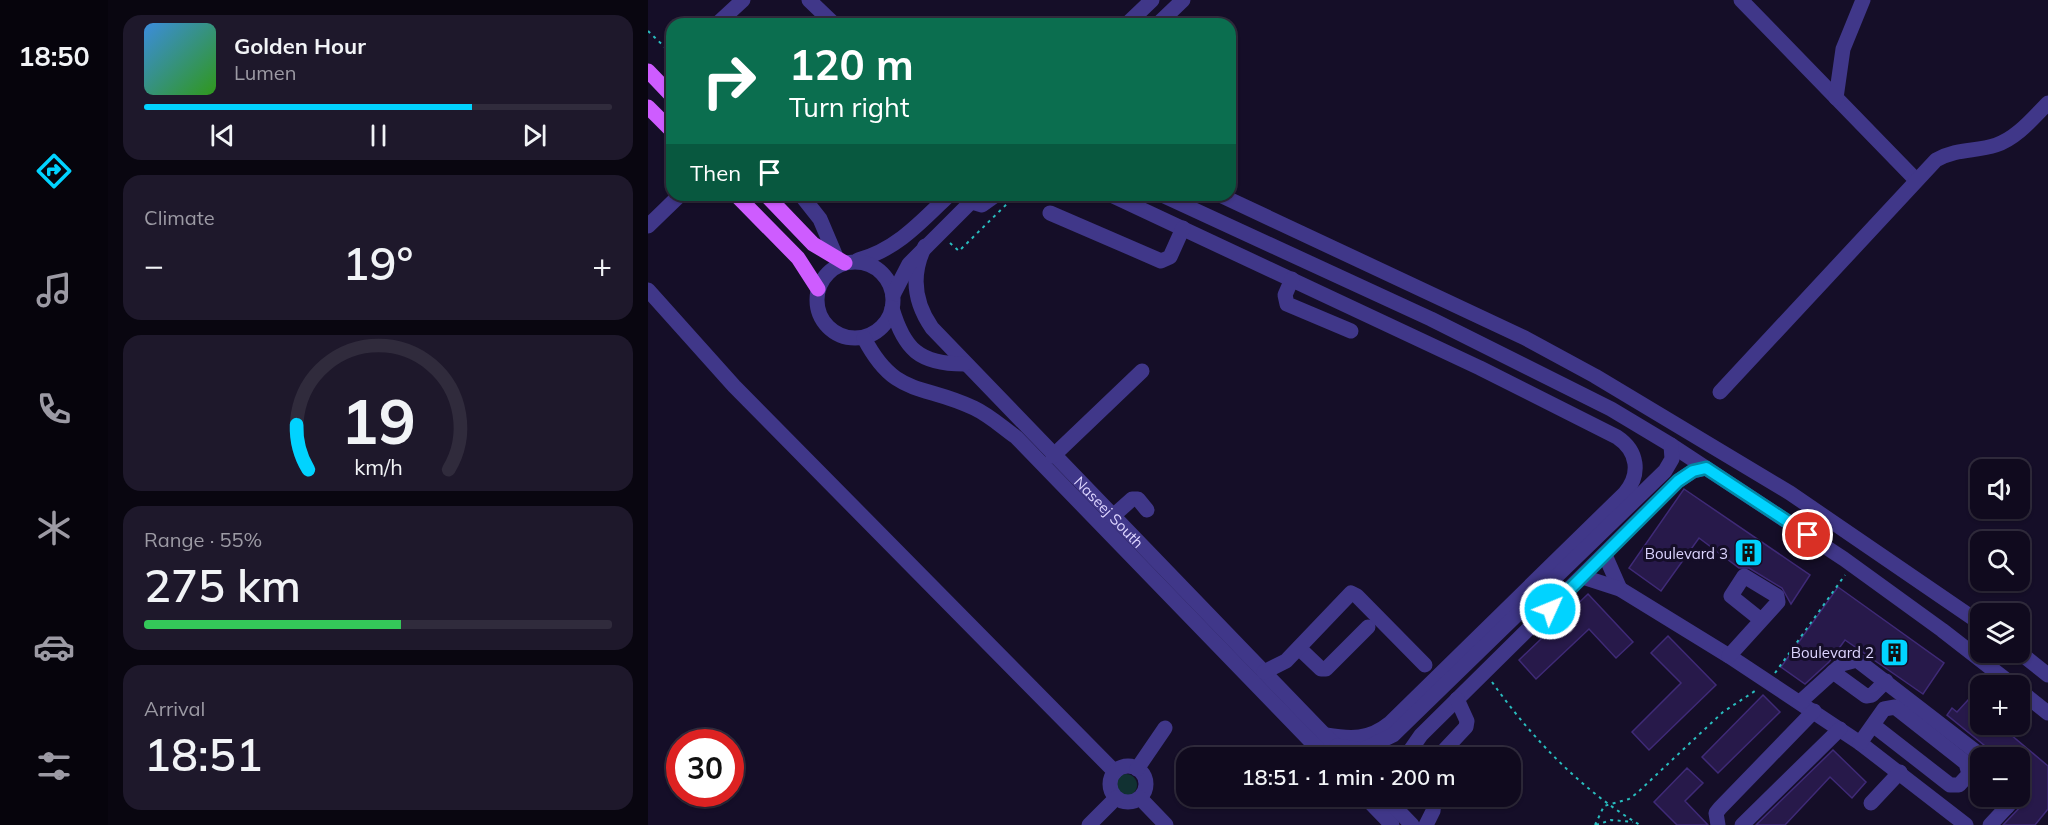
<!DOCTYPE html>
<html lang="en">
<head>
<meta charset="utf-8">
<style>
  body { margin:0; font-family:Mulish,sans-serif; background:#1e182b; color:#f1f3f6; height:100vh; display:flex; flex-direction:column; font-size:22px; white-space:nowrap }
  * { box-sizing:border-box; margin:0 }
  p { font-size:20px; color:#9c9aa4 }
  .icon { flex:none; width:33px; height:33px; fill:none; stroke:currentColor; stroke-width:2; stroke-linecap:round; stroke-linejoin:round }
  .map { position:relative; flex:1; overflow:hidden }
  .drawer { display:flex; flex-direction:column; gap:15px; padding:15px; background:#090610; width:540px }
  .drawer>* { flex:none }
  .banner { position:absolute; left:18px; top:18px; width:570px; height:183px; border-radius:18px; box-shadow:0 2px 4px #0004,0 0 0 2px #302b3c; background:#0b6e4f; color:#fff; overflow:hidden }
  .buttons { position:absolute; left:1322px; top:459px; display:grid; gap:12px }
  .buttons a { display:grid; place-items:center; width:60px; height:60px; border-radius:12px; background:#100a1e; box-shadow:0 2px 4px #0004,0 0 0 2px #302b3c; font-size:30px }
  .speed { position:absolute; left:18px; top:729px; display:flex; gap:12px; font-size:30px; font-weight:700; text-align:center }
  .speed>* { display:grid; place-content:center; width:78px; height:78px; border-radius:50%; background:#100a1e; box-shadow:0 2px 4px #0004,0 0 0 2px #302b3c; line-height:1 }
  .speed .limit { border:9px solid #d22; background:#fff; color:#111 }
  .pin { position:absolute; display:grid; place-items:center; width:51px; height:51px; color:#fff; margin:-26px; border:3px solid #fff; border-radius:50%; box-shadow:0 2px 6px #0007 }
  .me { position:absolute; width:66px; margin:-33px; rotate:46deg; stroke-linejoin:round; filter:drop-shadow(0 0 4px #0008) }
  .turn { display:flex; align-items:center; gap:21px; height:126px; padding:0 24px; font-size:27px }
  .turn .icon { width:78px; height:78px; stroke-width:2.5 }
  .turn b { display:block; font-size:42px; line-height:51px }
  .then { display:flex; align-items:center; height:57px; padding:0 24px; background:#0003; gap:12px; font-size:22px }
  .big { font-size:45px; font-weight:600; line-height:1.1 }
  .drawer .widget { flex:1; display:flex; flex-direction:column; justify-content:center; gap:9px; min-width:0; padding:0 21px; border-radius:18px; background:#1e182b }
  .drawer .dial { align-items:center; gap:0 }
  .dial svg { height:156px; overflow:visible; fill:none; stroke:#302b3c; stroke-width:7; stroke-linecap:round; text-anchor:middle }
  .dial text { fill:#f1f3f6; stroke:none }
  .song { display:flex; align-items:center; gap:18px }
  .cover { width:72px; height:72px; border-radius:9px; background:linear-gradient(135deg,hsl(210 70% 55%),hsl(110 70% 35%)) }
  .played { height:6px; border-radius:3px; background:linear-gradient(90deg,#01d3ff 70%,#302b3c 70%) }
  .keys { display:flex; justify-content:space-around; direction:ltr }
  .heat { display:flex; justify-content:space-between; align-items:center; font-size:33px; direction:ltr }
  .charge { height:9px; border-radius:4px; background:linear-gradient(90deg,#34c759 55%,#302b3c 0) }
  .trip { position:absolute; left:528px; top:747px; width:345px; height:60px; border-radius:18px; background:#100a1e; box-shadow:0 2px 4px #0004,0 0 0 2px #302b3c; font-weight:600; line-height:60px; text-align:center }
  main { display:flex; flex:1; min-height:0 }
  .tab-bar { display:flex; flex-direction:column; width:108px; justify-content:space-around; align-items:center; background:#06040c; color:#9c9aa4 }
  .tab-bar .icon { width:42px; height:42px }
  .tab-bar .active { color:#01d3ff }
  .tab-bar b { font-size:27px; color:#f1f3f6 }
  .map>svg:first-child { display:block }
  .green { fill:#113132 }
  .building { fill:#27194a; stroke:#3f2a77; stroke-width:1.5 }
  .lines { fill:none; stroke-linecap:round; stroke-linejoin:round }
  .path { stroke:#29bdbf; stroke-width:2; stroke-dasharray:3 4.5; stroke-linecap:butt }
  .minor { stroke:#403789; stroke-width:15 }
  .major { stroke:#ce5cff; stroke-width:15 }
  .route-casing { stroke:#0189a6; stroke-width:15 }
  .route { stroke:#01d3ff; stroke-width:10 }
  .labels { text-anchor:middle; dominant-baseline:central; stroke-width:6; stroke-linejoin:round; paint-order:stroke }
  .street-label { font-size:15px; fill:#ddd5ff; stroke:#150e28 }
  .poi-label { font-size:15px; fill:#ddd5ff; stroke:#150e28; text-anchor:end }
</style>
</head>
<body>
<main>
<nav class="tab-bar">
<b>18:50</b>
<svg class="icon active" aria-label="directions" viewBox="0 0 24 24"><path d="M12 3l9 9-9 9-9-9zM9 14v-3h6M13 9l2 2-2 2"/></svg>
<svg class="icon" aria-label="music" viewBox="0 0 24 24"><path d="M9 18V5l10-2v13"/><circle cx="6" cy="18" r="3"/><circle cx="16" cy="16" r="3"/></svg>
<svg class="icon" aria-label="phone" viewBox="0 0 24 24"><path d="M5 4h4l2 5-3 2q2 4 5 5l2-3 5 2v4C11 20 4 13 5 4z"/></svg>
<svg class="icon" aria-label="climate" viewBox="0 0 24 24"><path d="M12 3v18M4 7l16 10M4 17L20 7"/></svg>
<svg class="icon" aria-label="car" viewBox="0 0 24 24"><path d="M5 17H2v-5l4-1 3-4h7l3 4 3 1v5h-3M9 17h6M6 11h13"/><circle cx="7" cy="17" r="2"/><circle cx="17" cy="17" r="2"/></svg>
<svg class="icon" aria-label="filters" viewBox="0 0 24 24"><path d="M4 7h16M4 17h16"/><circle cx="9" cy="7" r="2"/><circle cx="15" cy="17" r="2"/></svg>
</nav>
<section class="drawer">
<div class="widget">
<div class="song"><i class="cover"></i><div><b>Golden Hour</b><p>Lumen</p></div></div>
<div class="played"></div>
<div class="keys"><svg class="icon" aria-label="previous" viewBox="0 0 24 24"><path d="M18 5L8 12l10 7zM5 5v14"/></svg><svg class="icon" aria-label="pause" viewBox="0 0 24 24"><path d="M8 5v14M16 5v14"/></svg><svg class="icon" aria-label="next" viewBox="0 0 24 24"><path d="M6 5l10 7-10 7zM19 5v14"/></svg></div>
</div>
<div class="widget"><p>Climate</p>
<div class="heat"><a>−</a><b class="big">19°</b><a>+</a></div>
</div>
<div class="widget dial"><svg viewBox="0 0 100 80">
<path d="M14 69A42 42 0 1 1 86 69"/>
<path d="M14 69A42 42 0 0 1 8 46" stroke="#01d3ff"/>
<text x="50" y="56" font-size="32" font-weight="700">19</text>
<text x="50" y="72" font-size="11">km/h</text>
</svg></div>
<div class="widget"><p>Range · 55%</p><b class="big">275 km</b><div class="charge"></div></div>
<div class="widget"><p>Arrival</p><b class="big">18:51</b></div>
</section>
<div class="map">
<svg width="1400" height="825" viewBox="0 0 1400 825">
  <rect width="100%" height="100%" fill="#150e28"/>
  <path class="green" d="M467 785a11 11 0 1 1 22 0a11 11 0 1 1-22 0Z"/>
  <path class="building" d="M 1036,489 L 1162,575 L 1143,604 L 1134,588 L 1101,568 L 1091,568 L 1051,538 L 1013,591 L 981,568 Z
    M 1190,587 L 1296,663 L 1275,694 L 1197,640 L 1181,662 L 1157,684 L 1133,667 Z
    M 940,594 L 985,642 L 968,658 L 941,629 L 888,679 L 871,660 Z
    M 1020,636 L 1068,685 L 1001,750 L 984,732 L 1033,683 L 1003,653 Z
    M 1115,695 L 1132,712 L 1070,773 L 1054,757 Z
    M 1320,700 L 1332,710 L 1332,724 L 1350,724 L 1400,766 L 1400,809 L 1387,825 L 1355,825 L 1376,803 L 1383,788 L 1371,778 L 1371,758 L 1347,758 L 1342,750 L 1299,715 L 1304,708 L 1309,712 Z
    M 1185,750 L 1218,782 L 1204,798 L 1182,777 L 1137,825 L 1108,825 Z
    M 1039,768 L 1055,783 L 1037,801 L 1060,825 L 1029,825 L 1006,802 Z"/>
  <g class="lines">
    <path class="path" d="M 0,31 L 24,54
      M 19,143 L 24,148
      M 302,243 L 311,251 L 368,195
      M 1127,673 L 1197,575
      M 844,682 C 883,737 933,790 992,825
      M 947,825 L 956,806 L 981,799 L 989,793 L 1075,712 L 1110,689
      M 948,825 L 963,820 L 985,822"/>
    <g class="minor">
      <path d="M 161,0 L 186,24"/>
      <path d="M 1093,0 L 1268,180"/>
      <path d="M 69,24 L 95,0"/>
      <path d="M 479,24 L 504,0"/>
      <path d="M 510,24 L 535,0"/>
      <path d="M 1188,98 L 1195,49 L 1215,0"/>
      <path d="M 153,195 L 172,219 L 189,259"/>
      <path d="M 463,195 L 832,368 L 969,437 C 990,451 993,474 977,493 L 742,723 C 721,740 703,739 678,735"/>
      <path d="M 514,195 L 783,319 L 963,409 L 1023,445 L 1196,559 L 1294,630 L 1366,686"/>
      <path d="M 572,195 L 877,338 L 947,376 L 1142,493 L 1332,623"/>
      <path d="M 324,202 L 334,205 L 348,195"/>
      <path d="M 402,213 L 513,261 L 522,257 L 535,228"/>
      <path d="M 0,226 L 32,195"/>
      <path id="s1" d="M 277,246 C 263,274 266,302 284,328 L 699,758"/>
      <path d="M 210,260 C 248,250 273,222 301,195"/>
      <circle cx="207" cy="300" r="38"/>
      <path d="M 644,279 L 637,295 L 639,304 L 703,331"/>
      <path d="M 0,290 L 86,386 L 467,772"/>
      <path d="M 245,295 L 261,264 L 330,195"/>
      <path d="M 244,308 C 256,349 271,364 316,364"/>
      <path d="M 216,338 C 247,398 274,383 326,408 C 341,415 354,427 368,437 L 679,758"/>
      <path d="M 1072,392 L 1288,160 C 1310,148 1327,152 1348,145 C 1369,138 1385,118 1400,103"/>
      <path d="M 405,456 L 494,371"/>
      <path d="M 464,517 L 484,499 L 490,499 L 499,510"/>
      <path d="M 957,555 L 972,589"/>
      <path d="M 935,577 L 972,589 L 1081,656 L 1212,743 L 1318,825"/>
      <path d="M 651,648 L 673,669 L 678,669 L 720,627"/>
      <path d="M 1371,652 L 1400,675"/>
      <path d="M 1081,656 L 1130,602 L 1129,596 L 1096,576 L 1083,596 L 1113,620"/>
      <path d="M 616,672 L 638,661 L 703,593 L 709,596 L 777,665"/>
      <path d="M 1185,672 L 1218,696 L 1224,695 L 1238,681"/>
      <path d="M 1371,690 L 1400,713"/>
      <path d="M 1152,702 L 1194,664 L 1209,660 L 1336,758"/>
      <path d="M 1212,743 L 1236,709 L 1247,707 L 1318,763 L 1321,774 L 1311,785 L 1302,785 L 1225,725"/>
      <path d="M 689,746 L 714,750 L 745,735 L 1017,471 L 1024,459 L 1023,445"/>
      <path d="M 757,758 L 773,735 L 1030,481 L 1045,471 L 1058,468"/>
      <path d="M 789,758 L 818,727 L 819,721 L 809,699"/>
      <circle cx="480" cy="784" r="18"/>
      <path d="M 489,769 L 517,728"/>
      <path d="M 716,796 L 744,825"/>
      <path d="M 736,796 L 764,825"/>
      <path d="M 1346,796 L 1359,807"/>
      <path d="M 492,798 L 518,825"/>
      <path d="M 1223,803 L 1252,772"/>
      <path d="M 441,825 L 468,798"/>
      <path d="M 778,825 L 785,811 L 787,796"/>
      <path d="M 1070,825 L 1068,813 L 1072,808 L 1166,711"/>
      <path d="M 1094,825 L 1192,729"/>
      <path d="M 1342,825 L 1369,796"/>
    </g>
    <path class="major" d="M 0,71 L 24,96
      M 0,107 L 24,131
      M 88,195 L 150,258 L 170,289
      M 118,195 L 165,244 L 197,263"/>
  </g>
  <g class="lines">
    <defs>
      <path id="route" d="M 902,609 L 1030,481 L 1045,471 L 1058,468 L 1160,535"/>
    </defs>
    <use href="#route" class="route-casing"/>
    <use href="#route" class="route"/>
  </g>
  <defs>
    <symbol id="building-square" viewBox="-11 -11 22 22"><rect x="-9" y="-9" width="18" height="18" rx="4" fill="#01d3ff" stroke="#150e28"/><path d="M-4-6H4V6H1V3H-1V6H-4ZM-2.5-4.3h1.7v1.8h-1.7ZM.8-4.3h1.7v1.8H.8ZM-2.5-1h1.7V.8h-1.7ZM.8-1h1.7V.8H.8Z" fill="#111"/></symbol>
  </defs>
  <g fill-rule="evenodd">
    <use href="#building-square" x="1084" y="536" width="33" height="33"/>
    <use href="#building-square" x="1230" y="636" width="33" height="33"/>
  </g>
  <g class="labels">
    <g class="street-label">
      <text stroke="none"><textPath href="#s1" startOffset="342">Naseej South</textPath></text>
    </g>
    <g class="poi-label">
      <text x="1080" y="553">Boulevard 3</text>
      <text x="1226" y="652">Boulevard 2</text>
    </g>
  </g>
</svg>
<div class="buttons">
<a><svg class="icon" aria-label="sound" viewBox="0 0 24 24"><path d="M4 9h4l5-4v14l-5-4H4zM17 9q2 3 0 6"/></svg></a>
<a><svg class="icon" aria-label="search" viewBox="0 0 24 24"><circle cx="10" cy="10" r="6"/><path d="M15 15l6 6"/></svg></a>
<a><svg class="icon" aria-label="layers" viewBox="0 0 24 24"><path d="M12 4l9 5-9 5-9-5zM3 14l9 5 9-5"/></svg></a>
<a>+</a>
<a>−</a>
</div>
<div class="speed"><div class="limit">30</div></div>
<div class="pin" style="left:1160px;top:535px;background:#d93025"><svg class="icon" aria-label="arrive" viewBox="0 0 24 24"><path d="M6 21V4h12l-3 4 3 4H6"/></svg></div>
<svg class="me" style="left:902px;top:609px" viewBox="-20 -20 40 40"><circle r="17" fill="#01d3ff" stroke="#fff" stroke-width="3"/><path d="M0-11L8 9 0 5-8 9z" fill="#fff"/></svg>
<div class="trip">18:51 · 1 min · 200 m</div>
<div class="banner">
<div class="turn"><svg class="icon" aria-label="right" viewBox="0 0 24 24"><path d="M7 20v-9h11M14 6l5 5-5 5"/></svg><div><b>120 m</b>Turn right</div></div>
<div class="then">Then<svg class="icon" aria-label="arrive" viewBox="0 0 24 24"><path d="M6 21V4h12l-3 4 3 4H6"/></svg></div>
</div>
</div>
</main>
</body>
</html>
